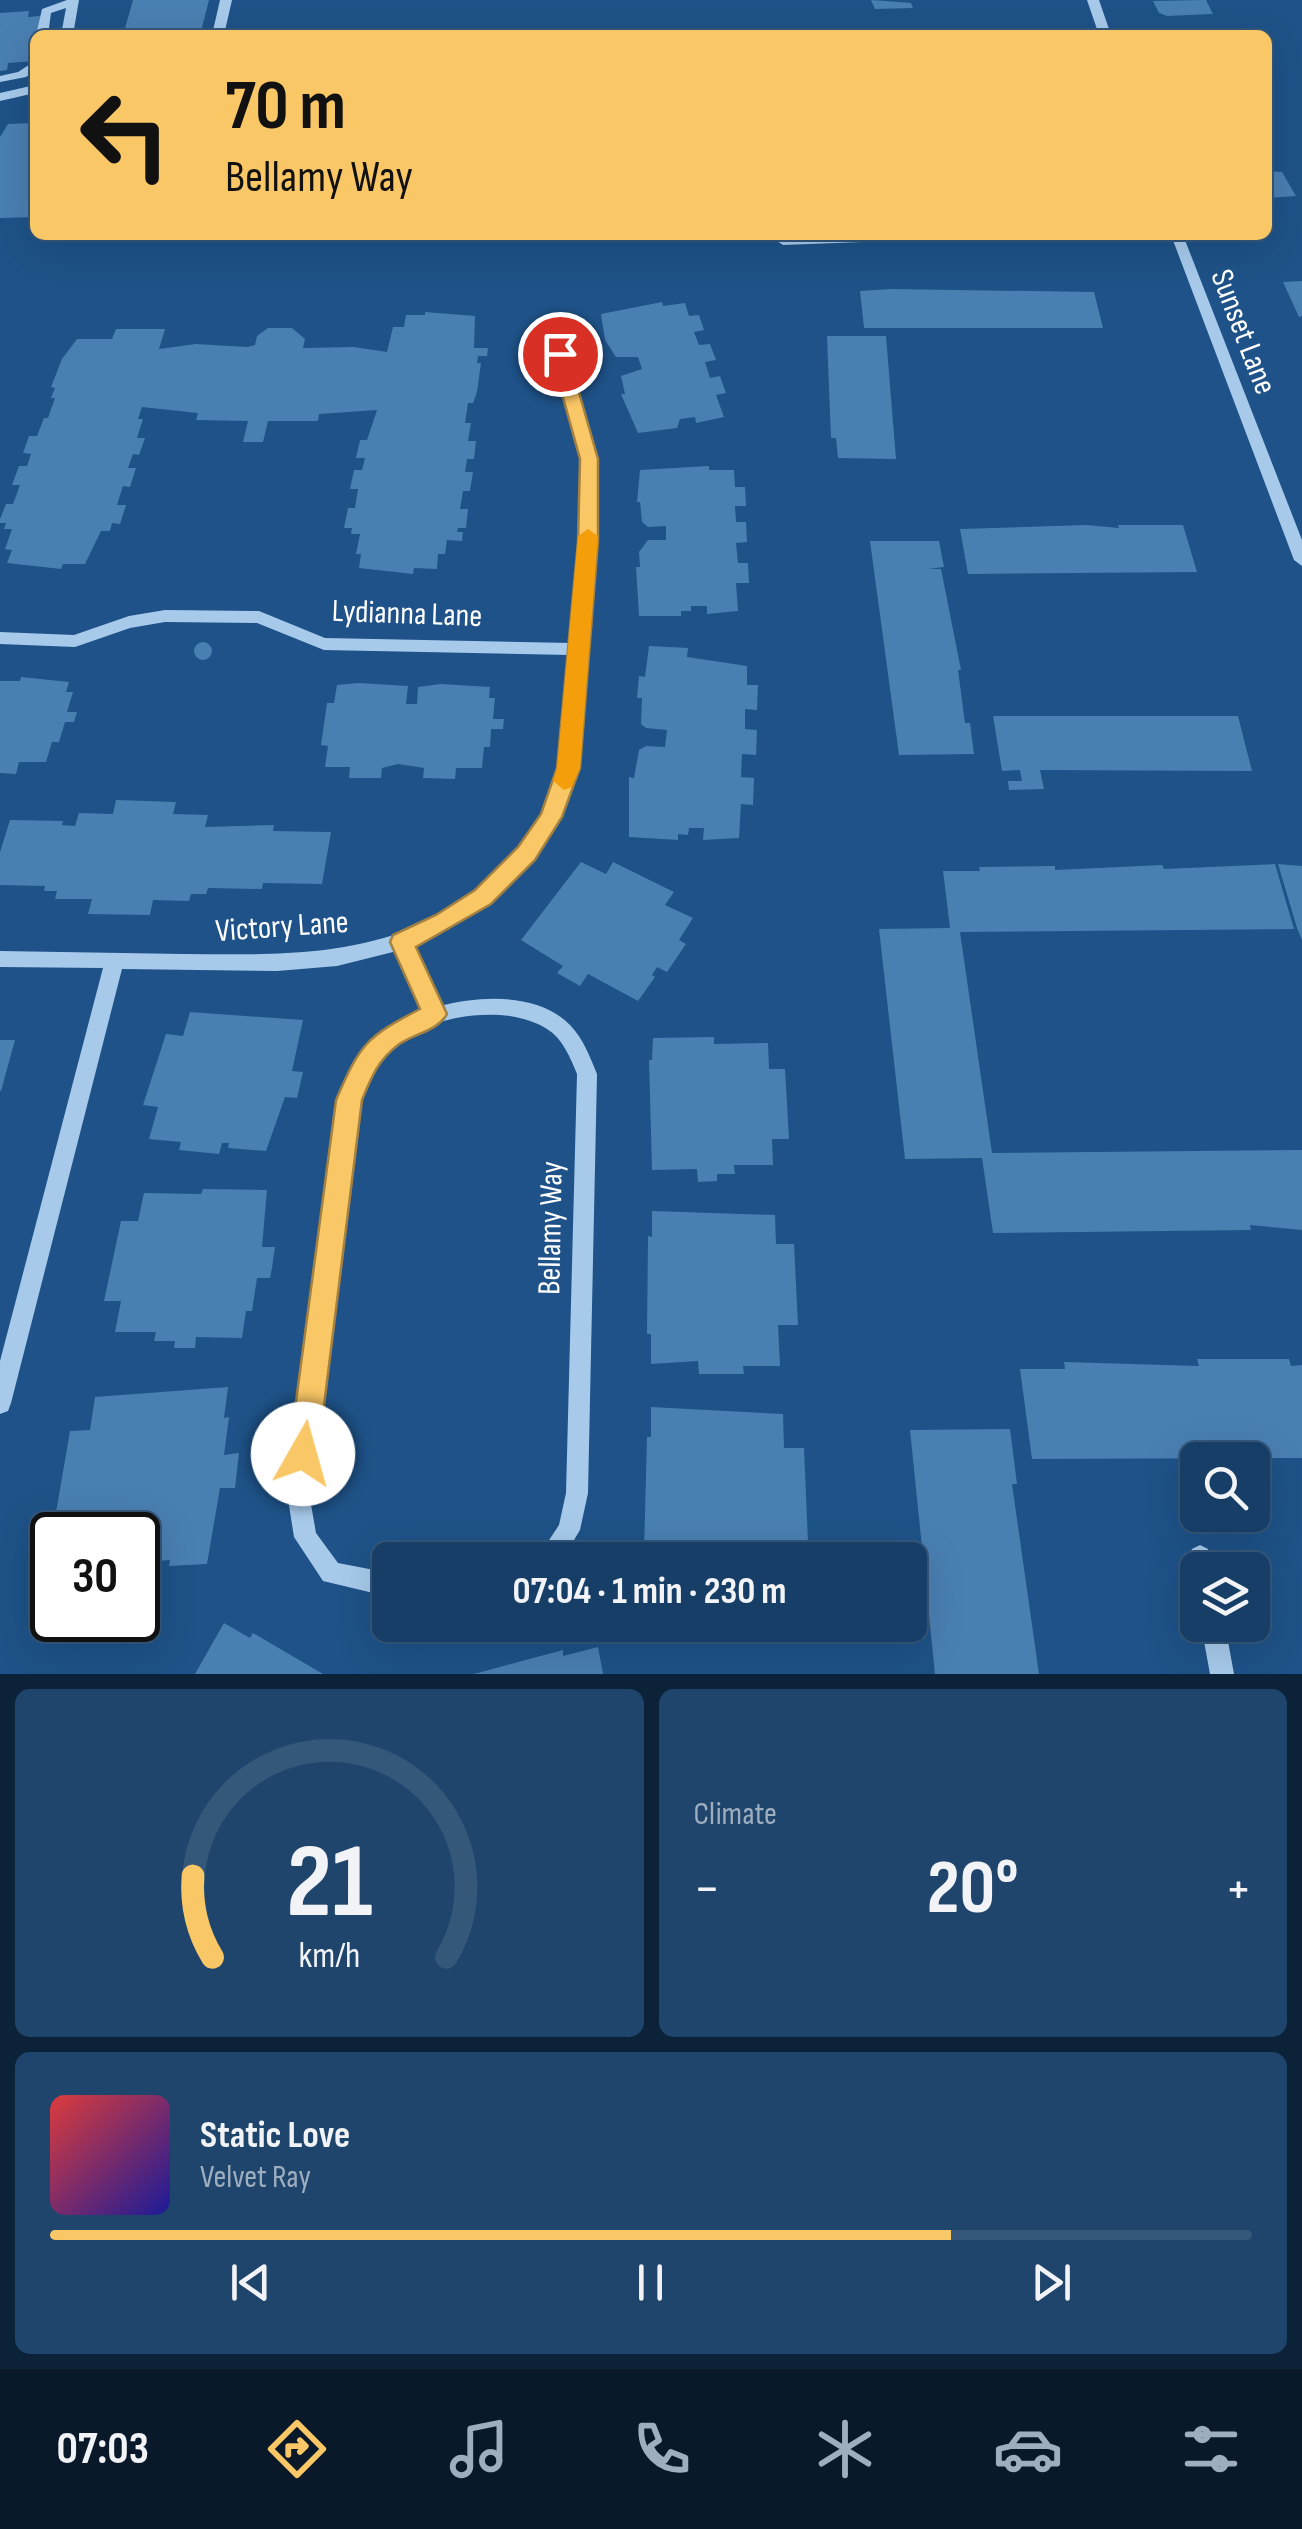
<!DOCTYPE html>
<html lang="en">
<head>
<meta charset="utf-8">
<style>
  body { margin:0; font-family:"Sofia Sans Condensed",sans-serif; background:#1f456c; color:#f1f3f6; height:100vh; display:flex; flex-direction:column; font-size:38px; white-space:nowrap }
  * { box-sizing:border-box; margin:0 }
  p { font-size:32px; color:#9eaebf }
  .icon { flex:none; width:55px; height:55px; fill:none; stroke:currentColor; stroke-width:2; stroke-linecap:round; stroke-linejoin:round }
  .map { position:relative; height:1674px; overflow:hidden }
  .sheet { display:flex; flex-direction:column; gap:15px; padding:15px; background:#0c2238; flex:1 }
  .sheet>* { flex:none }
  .guide { position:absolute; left:30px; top:30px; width:1242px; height:210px; border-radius:15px; box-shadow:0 10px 40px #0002,0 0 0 2px #35577a; background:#fac766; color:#111; overflow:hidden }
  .tools { position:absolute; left:1180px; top:1442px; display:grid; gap:20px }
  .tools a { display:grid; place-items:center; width:90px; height:90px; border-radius:15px; background:#163e66; box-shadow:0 10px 40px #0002,0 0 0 2px #35577a; font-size:50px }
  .speed { position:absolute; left:30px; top:1512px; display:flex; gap:20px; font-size:50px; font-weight:700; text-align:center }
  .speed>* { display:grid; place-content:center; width:130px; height:130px; border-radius:50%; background:#163e66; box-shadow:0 10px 40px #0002,0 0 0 2px #35577a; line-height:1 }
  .speed .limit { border:5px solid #111; border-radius:15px; background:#fff; color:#111 }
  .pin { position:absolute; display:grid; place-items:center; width:85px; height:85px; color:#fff; margin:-42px; border:5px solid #fff; border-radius:50%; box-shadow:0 2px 10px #0007 }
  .me { position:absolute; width:110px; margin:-55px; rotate:7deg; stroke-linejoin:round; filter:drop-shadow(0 0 8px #0008) }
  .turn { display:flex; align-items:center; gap:35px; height:210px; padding:0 30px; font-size:45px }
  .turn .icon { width:130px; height:130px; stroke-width:2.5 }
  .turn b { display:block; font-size:70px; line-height:85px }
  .big { font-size:75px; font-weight:700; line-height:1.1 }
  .sheet .widget { flex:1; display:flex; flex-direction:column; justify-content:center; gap:15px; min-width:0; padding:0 35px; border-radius:15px; background:#1f456c }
  .sheet .dial { align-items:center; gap:0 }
  .dial svg { height:260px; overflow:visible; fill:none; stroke:#35577a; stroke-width:7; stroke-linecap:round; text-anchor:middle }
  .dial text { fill:#f1f3f6; stroke:none }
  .song { display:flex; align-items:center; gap:30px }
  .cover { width:120px; height:120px; border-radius:15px; background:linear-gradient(135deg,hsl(0 70% 55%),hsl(240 70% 35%)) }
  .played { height:10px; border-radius:5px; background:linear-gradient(90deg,#fac766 75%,#35577a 75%) }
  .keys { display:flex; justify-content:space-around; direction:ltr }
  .heat { display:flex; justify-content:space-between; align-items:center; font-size:55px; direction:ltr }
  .sheet .tiles { flex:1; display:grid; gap:15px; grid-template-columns:1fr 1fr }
  .widget:last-child { grid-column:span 2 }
  .trip { position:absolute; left:372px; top:1542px; width:555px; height:100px; border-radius:15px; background:#163e66; box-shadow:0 10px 40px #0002,0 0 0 2px #35577a; font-weight:700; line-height:100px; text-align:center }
  .menu { display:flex; height:160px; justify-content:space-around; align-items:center; background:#091929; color:#9eaebf }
  .menu .icon { width:70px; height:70px }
  .menu .selected { color:#fac766 }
  .menu b { font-size:45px; color:#f1f3f6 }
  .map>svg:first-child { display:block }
  .building { fill:#4a7fb2 }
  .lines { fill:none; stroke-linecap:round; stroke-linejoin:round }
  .minor { fill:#a7caeb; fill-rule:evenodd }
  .route { fill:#fac766; stroke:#a28142; stroke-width:2.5 }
  .slow { fill:#f59e0b }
  .labels { text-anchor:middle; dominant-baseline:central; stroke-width:10; stroke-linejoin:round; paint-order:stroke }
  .street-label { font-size:32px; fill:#fff; stroke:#1e5288 }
</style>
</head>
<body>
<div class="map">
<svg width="1302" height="1674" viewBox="0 0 1302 1674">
  <rect width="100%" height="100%" fill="#1e5288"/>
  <path class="building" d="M 133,0 L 209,0 L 200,35 L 123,35 Z
    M 871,0 L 911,3 L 913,8 L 875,9 Z
    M 1206,0 L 1213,14 L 1167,16 L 1159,13 L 1153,1 Z
    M 29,11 L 28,17 L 40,16 L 34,61 L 8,63 L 7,70 L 0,71 L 0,13 Z
    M 35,123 L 35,217 L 0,218 L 0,137 L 8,124 Z
    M 1268,171 L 1282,172 L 1296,196 L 1268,198 Z
    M 1302,281 L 1302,316 L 1299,317 L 1283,282 Z
    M 891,289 L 1094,292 L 1103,328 L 864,328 L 860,291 Z
    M 662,302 L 663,306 L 685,303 L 689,316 L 699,315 L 704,330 L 694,332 L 699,345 L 710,344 L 716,360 L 705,362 L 710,378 L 720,376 L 726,393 L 716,395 L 724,417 L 696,423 L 695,417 L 680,419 L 677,428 L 638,433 L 621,394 L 625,394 L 621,376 L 642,369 L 638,357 L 616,357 L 605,340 L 601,314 Z
    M 425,312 L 475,316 L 474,348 L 488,348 L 487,356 L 478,356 L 477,363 L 481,363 L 477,392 L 473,403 L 468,403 L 465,423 L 471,423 L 468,441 L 476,441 L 474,459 L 467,459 L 465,472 L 473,472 L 470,491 L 463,491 L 460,509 L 468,509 L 466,528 L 458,528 L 457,532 L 463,532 L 462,541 L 447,540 L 445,554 L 438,554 L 437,569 L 414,568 L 413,574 L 359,568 L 361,554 L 356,554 L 360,534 L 351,534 L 352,528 L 344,528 L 348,508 L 355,508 L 358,489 L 350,489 L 354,470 L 362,470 L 365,458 L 356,458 L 360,440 L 367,440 L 377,410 L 319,414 L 318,421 L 268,421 L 263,442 L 243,442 L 248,421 L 196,420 L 198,413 L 142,407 L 138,419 L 143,419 L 137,438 L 145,438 L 139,455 L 133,454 L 128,468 L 136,468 L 130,487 L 123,486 L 117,505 L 126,505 L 120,524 L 112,523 L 110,531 L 101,531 L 85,564 L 63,564 L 61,569 L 7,563 L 12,550 L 5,549 L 12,529 L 4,529 L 6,523 L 0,523 L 0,519 L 6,504 L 13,504 L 20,485 L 12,485 L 19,466 L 27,466 L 31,454 L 23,453 L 29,436 L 37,436 L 44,418 L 48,418 L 55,398 L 51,398 L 55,388 L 51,387 L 62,359 L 77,339 L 112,339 L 116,329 L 165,329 L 159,349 L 196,344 L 247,347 L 255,345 L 257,336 L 268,328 L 292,328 L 305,339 L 303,348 L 354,347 L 387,352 L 393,327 L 404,327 L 406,315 L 425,315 Z
    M 827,336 L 886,336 L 896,459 L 838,458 L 836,438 L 831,438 Z
    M 709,466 L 709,470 L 734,470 L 735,487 L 745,487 L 746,506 L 735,506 L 736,522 L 746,522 L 747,542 L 736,543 L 738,563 L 748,563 L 749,583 L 736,583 L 738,611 L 707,614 L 707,606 L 691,606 L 691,611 L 681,611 L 681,616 L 639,616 L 636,567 L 640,567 L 639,552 L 648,540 L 666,540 L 666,526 L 648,527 L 642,522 L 640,502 L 637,502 L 640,470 Z
    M 1086,525 L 1119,528 L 1118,525 L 1183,525 L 1197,572 L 968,574 L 960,529 Z
    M 870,541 L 939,541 L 944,567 L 928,569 L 941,569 L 961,670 L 958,670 L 965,723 L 970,723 L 974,754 L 899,755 Z
    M194 651a9 9 0 1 1 18 0a9 9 0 1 1-18 0Z
    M 649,646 L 688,648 L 687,657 L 747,666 L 747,685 L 758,685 L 757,710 L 745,709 L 745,729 L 757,730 L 756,755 L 742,754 L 741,777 L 754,778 L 753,805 L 741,804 L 739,838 L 703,840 L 704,828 L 689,828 L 688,835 L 678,834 L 678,840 L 629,837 L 629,777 L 634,778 L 639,750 L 646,746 L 665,747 L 667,730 L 646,728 L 641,724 L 642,698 L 637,698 L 639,676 L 645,677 Z
    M 21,677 L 69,682 L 66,692 L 73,692 L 67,712 L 77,712 L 74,722 L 65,722 L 59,742 L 52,742 L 46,762 L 19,762 L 16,774 L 0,773 L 0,681 L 20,681 Z
    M 359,683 L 408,686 L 406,704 L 417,704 L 418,687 L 441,684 L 490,687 L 489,698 L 495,698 L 493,719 L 504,719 L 503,729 L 491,729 L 490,747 L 484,747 L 482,768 L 456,768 L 455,779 L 423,778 L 424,768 L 398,764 L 382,768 L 381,778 L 349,778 L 350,767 L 325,767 L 328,746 L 321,745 L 327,703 L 334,703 L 337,685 Z
    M 993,716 L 1238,716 L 1252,771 L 1040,770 L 1044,789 L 1009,790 L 1008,781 L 1022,781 L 1020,770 L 1002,771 Z
    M 116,800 L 176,802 L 173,814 L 208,815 L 205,827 L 274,825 L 273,831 L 331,832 L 322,884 L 263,883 L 262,889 L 208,888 L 206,894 L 191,894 L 189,901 L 153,900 L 150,915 L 88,914 L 92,899 L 55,899 L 57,891 L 44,891 L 45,886 L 0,885 L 0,852 L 10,820 L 63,821 L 62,825 L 75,826 L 79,813 L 113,814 Z
    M 581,862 L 606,874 L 613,862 L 674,892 L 665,905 L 693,918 L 679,940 L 686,944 L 667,972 L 657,967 L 652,975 L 655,977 L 638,1001 L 588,974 L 580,986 L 557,973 L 563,966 L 521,940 Z
    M 1275,864 L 1294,929 L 960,932 L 992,1153 L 1302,1150 L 1302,1230 L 1250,1225 L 1251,1230 L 993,1233 L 982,1158 L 905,1159 L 879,929 L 950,928 L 943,871 L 980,871 L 979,867 L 1055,866 L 1055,870 L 1162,865 L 1164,869 Z
    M 1278,864 L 1302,866 L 1302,940 L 1297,928 Z
    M 190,1012 L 303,1020 L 292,1071 L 303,1072 L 297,1098 L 285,1097 L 266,1151 L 228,1148 L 229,1143 L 222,1143 L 219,1154 L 179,1150 L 181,1142 L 149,1139 L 158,1107 L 143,1105 L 166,1034 L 183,1036 Z
    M 714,1037 L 714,1044 L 768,1043 L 769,1069 L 785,1069 L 789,1139 L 772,1139 L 773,1165 L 734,1165 L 735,1174 L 717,1174 L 717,1181 L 698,1182 L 697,1169 L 652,1170 L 649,1060 L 652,1060 L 653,1038 Z
    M 0,1040 L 15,1040 L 1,1091 L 0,1091 Z
    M 203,1189 L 267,1190 L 262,1247 L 275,1247 L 272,1268 L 270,1278 L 257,1278 L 252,1311 L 246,1311 L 242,1338 L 196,1337 L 195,1348 L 174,1348 L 175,1341 L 154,1341 L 156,1332 L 115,1332 L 121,1301 L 104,1301 L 121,1221 L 138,1221 L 144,1193 L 201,1194 Z
    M 652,1211 L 775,1215 L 776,1244 L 794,1244 L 798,1325 L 778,1325 L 780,1366 L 743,1366 L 744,1374 L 699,1374 L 698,1361 L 651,1364 L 651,1334 L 647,1334 L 648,1236 L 652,1237 Z
    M 1197,1359 L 1289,1359 L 1291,1366 L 1302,1365 L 1302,1458 L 1032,1459 L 1020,1369 L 1065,1369 L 1064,1362 L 1199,1366 Z
    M 228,1387 L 224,1418 L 229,1417 L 224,1455 L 239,1453 L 235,1488 L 220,1488 L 207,1564 L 169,1566 L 170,1560 L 157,1561 L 154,1576 L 138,1576 L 138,1535 L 74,1535 L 76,1524 L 54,1524 L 70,1431 L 90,1430 L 95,1397 Z
    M 651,1407 L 783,1414 L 784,1448 L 804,1448 L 808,1542 L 787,1542 L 788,1560 L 649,1560 L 649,1550 L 644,1551 L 647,1437 L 651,1437 Z
    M 1010,1429 L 1017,1484 L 1012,1484 L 1039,1674 L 935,1674 L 910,1430 Z
    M 224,1623 L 250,1638 L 253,1633 L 323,1674 L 195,1674 Z
    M 598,1647 L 603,1674 L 474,1674 L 563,1650 L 563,1656 Z"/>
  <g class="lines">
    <path class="minor" d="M 67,0 L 79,0 L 73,35 L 61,35 L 66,8 L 51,13 L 48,35 L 36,35 L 42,9 Z
      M 220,0 L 232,0 L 224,35 L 212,35 Z
      M 1087,0 L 1099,0 L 1111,35 L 1099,35 Z
      M 35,61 L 35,70 L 26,77 L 0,82 L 0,76 L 18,72 Z
      M 35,85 L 35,93 L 0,101 L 0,93 Z
      M 839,235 L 948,235 L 942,239 L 783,245 L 777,241 L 783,237 Z
      M 1171,235 L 1183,235 L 1302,540 L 1302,566 L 1294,560 Z
      M 550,315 L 557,319 L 596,459 L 596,541 L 576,768 L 560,817 L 532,859 L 489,902 L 450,928 L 413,946 L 440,1006 C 480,996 538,992 570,1025 C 583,1038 590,1057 597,1074 L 588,1493 L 580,1530 L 562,1560 L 536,1560 L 559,1525 L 566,1493 L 577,1074 C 570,1057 563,1039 547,1029 C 500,999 407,1019 374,1063 C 366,1074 363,1088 359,1100 L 309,1493 L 316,1533 L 338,1563 L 390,1573 L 390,1597 L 323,1581 L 294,1537 L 287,1493 L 339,1100 C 362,1044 366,1035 423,1011 L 397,951 L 337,966 L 277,971 L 122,969 L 11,1403 L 8,1411 L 0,1414 L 0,1361 L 103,968 L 0,967 L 0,951 C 61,952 122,953 183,954 C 299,955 409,959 497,871 C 515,854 534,835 544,812 C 566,763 565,707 570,655 L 324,650 L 257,623 L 165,622 L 130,628 L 75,647 L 0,644 L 0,632 L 74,635 L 129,616 L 165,610 L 259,611 L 325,638 L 571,643 L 580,541 L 582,459 L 543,319 Z
      M 1200,1545 L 1208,1549 L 1214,1570 L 1198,1570 L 1198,1580 C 1188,1574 1188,1559 1192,1549 Z
      M 1201,1625 L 1225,1625 L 1234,1674 L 1210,1674 Z"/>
  </g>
  <path class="route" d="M 560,348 L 568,354 L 598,459 L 598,541 L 580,768 L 562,817 L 535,860 L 491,904 L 416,947 L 447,1014 C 438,1031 413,1034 398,1045 C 378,1060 371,1078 362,1100 L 318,1454 L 313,1464 L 303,1468 L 293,1464 L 289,1454 L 336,1100 C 360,1044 366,1037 420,1009 L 390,942 L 393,935 L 436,915 L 475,890 L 518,847 L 541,814 L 557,768 L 578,541 L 580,459 L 551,354 Z"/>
  <path class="slow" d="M 588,529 L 598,536 L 580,768 L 572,787 L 564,790 L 553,781 L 557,768 L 578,536 Z"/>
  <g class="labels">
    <g class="street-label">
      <text transform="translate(1243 332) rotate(69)">Sunset Lane</text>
      <text transform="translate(407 614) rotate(2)">Lydianna Lane</text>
      <text transform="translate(282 927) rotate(-4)">Victory Lane</text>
      <text transform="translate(551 1228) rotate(-89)">Bellamy Way</text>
    </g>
  </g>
</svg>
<div class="tools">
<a><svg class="icon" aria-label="search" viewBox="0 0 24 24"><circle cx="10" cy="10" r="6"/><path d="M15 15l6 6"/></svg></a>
<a><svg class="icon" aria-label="layers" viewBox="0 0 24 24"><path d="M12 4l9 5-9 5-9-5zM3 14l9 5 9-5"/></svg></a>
</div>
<div class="speed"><div class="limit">30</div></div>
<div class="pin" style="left:560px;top:354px;background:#d93025"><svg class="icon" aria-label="arrive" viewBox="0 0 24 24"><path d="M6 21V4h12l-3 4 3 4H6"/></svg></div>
<svg class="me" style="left:303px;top:1454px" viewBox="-20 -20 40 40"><circle r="19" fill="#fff"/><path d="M0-13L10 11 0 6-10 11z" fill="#fac766"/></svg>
<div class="trip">07:04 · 1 min · 230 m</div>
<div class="guide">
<div class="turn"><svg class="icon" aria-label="left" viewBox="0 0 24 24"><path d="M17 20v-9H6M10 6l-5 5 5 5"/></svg><div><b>70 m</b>Bellamy Way</div></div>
</div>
</div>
<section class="sheet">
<div class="tiles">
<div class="widget dial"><svg viewBox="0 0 100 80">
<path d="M14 69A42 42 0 1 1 86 69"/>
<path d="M14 69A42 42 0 0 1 8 44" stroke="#fac766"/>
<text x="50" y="56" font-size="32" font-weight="700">21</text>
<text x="50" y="72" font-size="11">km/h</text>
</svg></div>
<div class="widget"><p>Climate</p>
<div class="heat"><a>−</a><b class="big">20°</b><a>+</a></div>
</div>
<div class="widget">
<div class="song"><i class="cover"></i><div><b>Static Love</b><p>Velvet Ray</p></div></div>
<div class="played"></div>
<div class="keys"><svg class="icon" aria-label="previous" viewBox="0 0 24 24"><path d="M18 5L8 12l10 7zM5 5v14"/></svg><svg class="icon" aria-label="pause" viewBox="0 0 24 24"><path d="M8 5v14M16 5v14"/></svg><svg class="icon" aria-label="next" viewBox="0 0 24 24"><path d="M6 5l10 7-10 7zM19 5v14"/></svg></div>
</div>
</div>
</section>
<nav class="menu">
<b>07:03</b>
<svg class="icon selected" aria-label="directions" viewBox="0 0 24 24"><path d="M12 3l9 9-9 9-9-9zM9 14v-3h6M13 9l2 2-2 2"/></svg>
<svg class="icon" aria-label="music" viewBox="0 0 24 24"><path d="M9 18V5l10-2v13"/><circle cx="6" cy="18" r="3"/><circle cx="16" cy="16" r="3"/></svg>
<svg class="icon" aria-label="phone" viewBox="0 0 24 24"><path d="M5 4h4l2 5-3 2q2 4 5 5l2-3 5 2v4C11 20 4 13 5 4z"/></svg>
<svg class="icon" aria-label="climate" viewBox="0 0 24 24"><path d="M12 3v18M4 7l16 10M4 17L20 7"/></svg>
<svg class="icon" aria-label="car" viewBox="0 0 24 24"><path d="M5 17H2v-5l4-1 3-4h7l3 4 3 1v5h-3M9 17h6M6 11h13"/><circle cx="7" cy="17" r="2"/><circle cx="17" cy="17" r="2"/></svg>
<svg class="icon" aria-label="filters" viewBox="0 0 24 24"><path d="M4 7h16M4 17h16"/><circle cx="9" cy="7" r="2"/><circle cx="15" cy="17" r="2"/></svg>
</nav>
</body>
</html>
